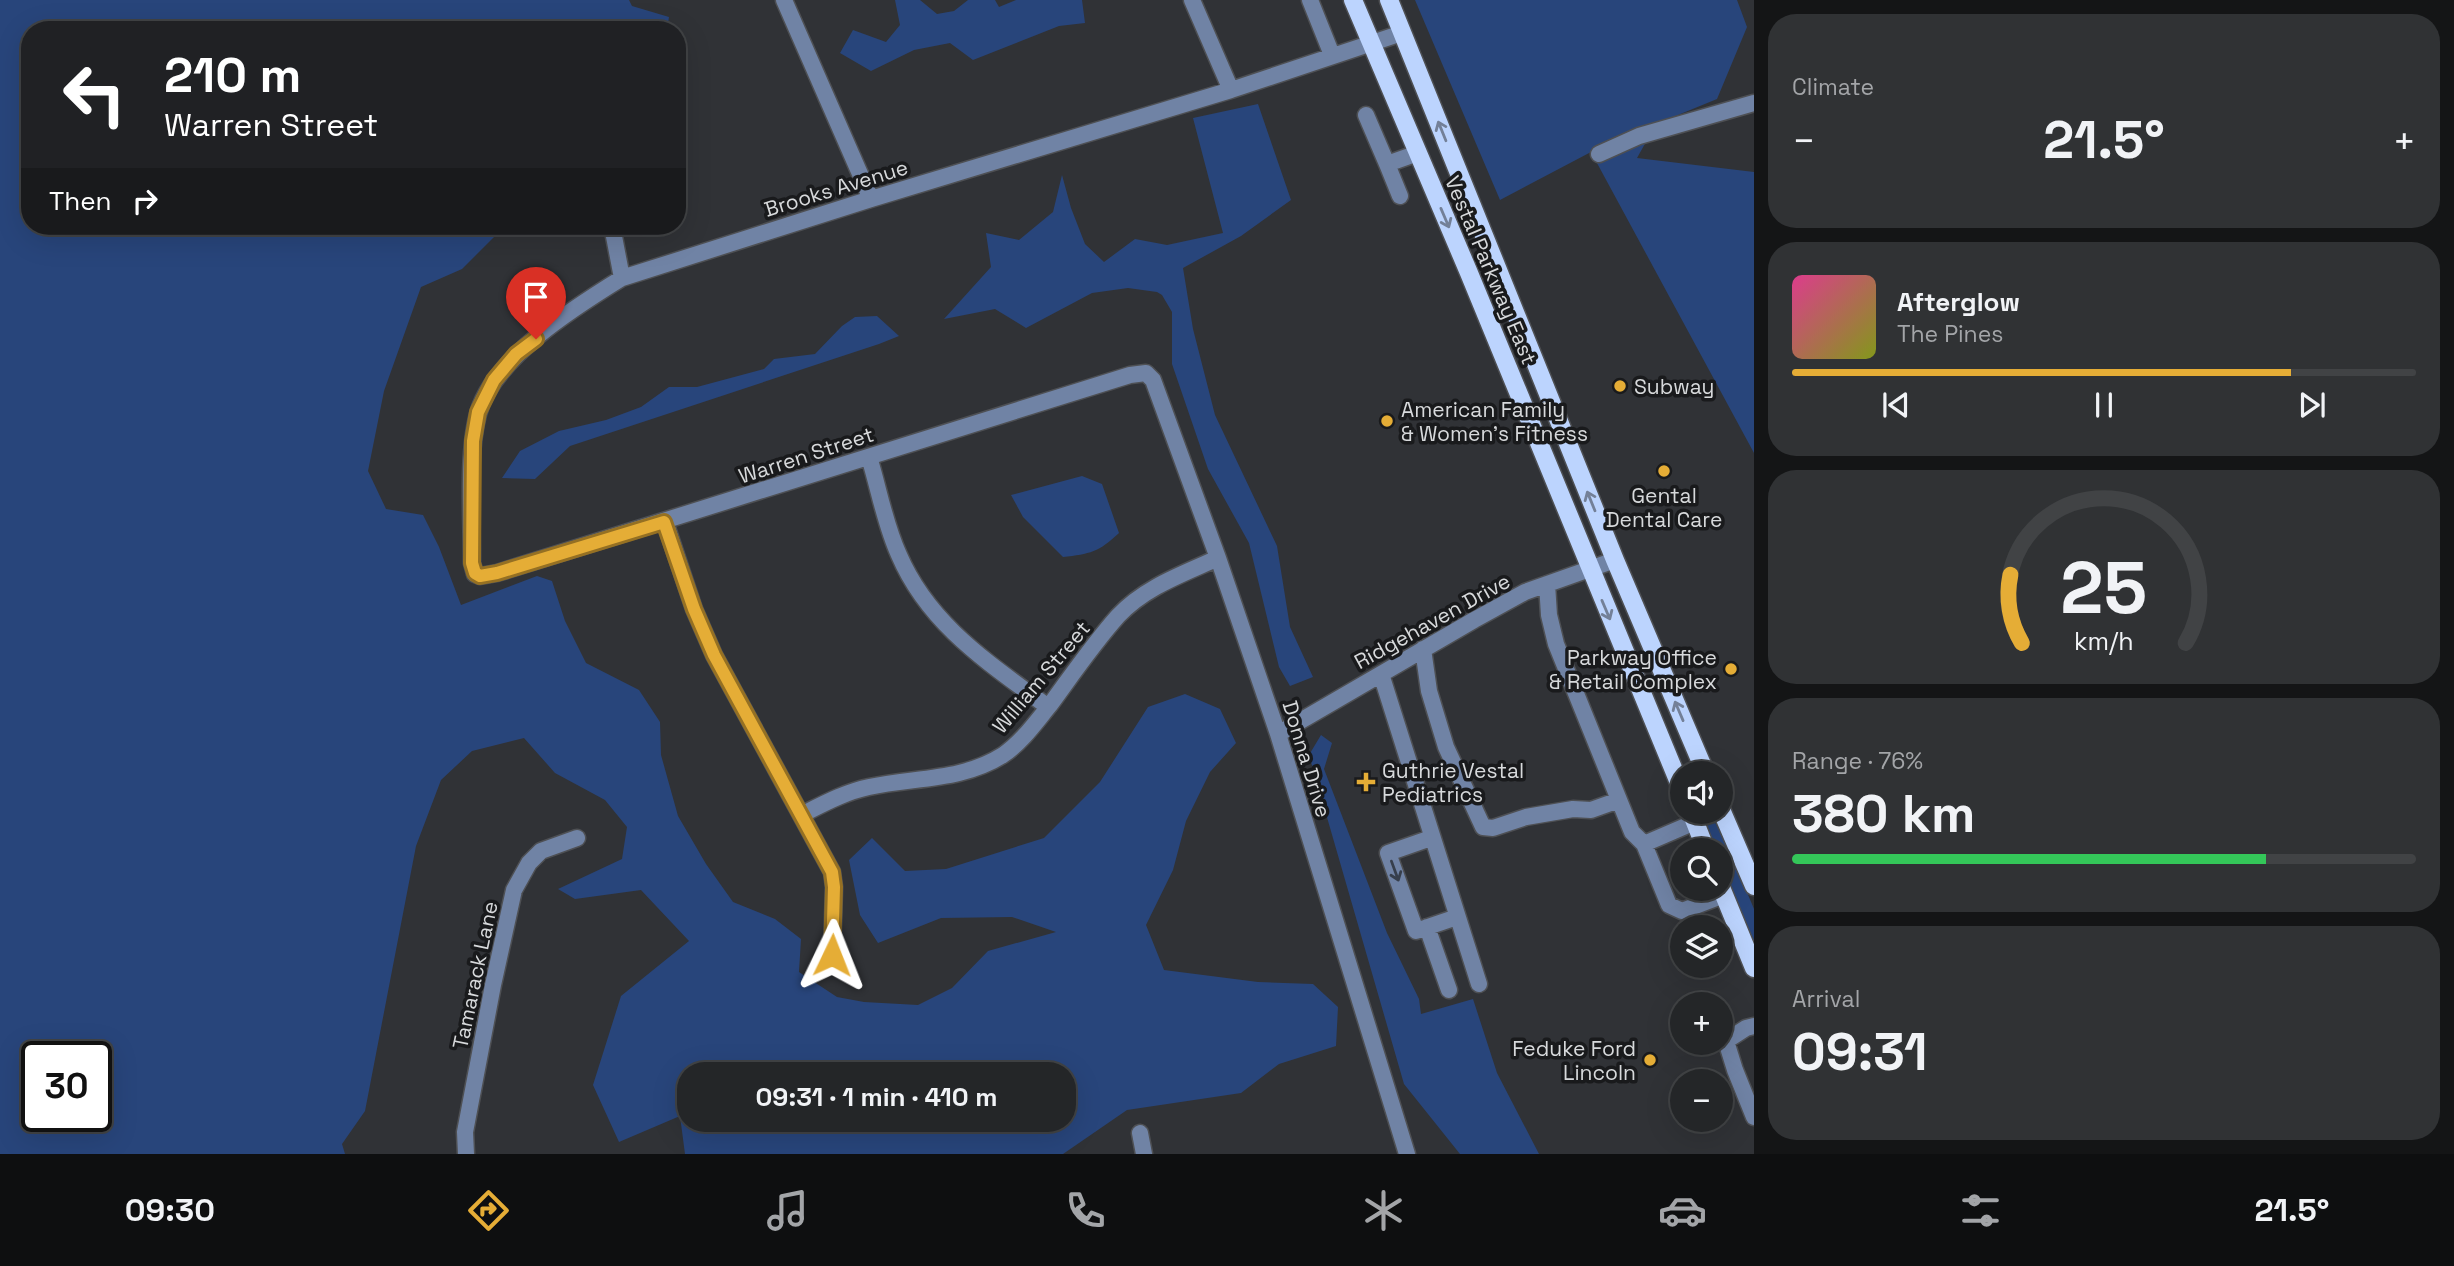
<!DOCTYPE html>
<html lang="en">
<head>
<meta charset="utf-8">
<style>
  body { margin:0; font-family:"Space Grotesk",sans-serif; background:#303234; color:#f1f3f6; height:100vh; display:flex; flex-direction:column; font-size:26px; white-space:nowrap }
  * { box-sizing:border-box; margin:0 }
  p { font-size:23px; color:#a3a5a8 }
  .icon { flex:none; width:38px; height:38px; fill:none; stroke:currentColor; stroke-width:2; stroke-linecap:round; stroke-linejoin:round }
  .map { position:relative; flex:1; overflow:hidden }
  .panel { display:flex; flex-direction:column; gap:14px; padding:14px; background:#141516; width:700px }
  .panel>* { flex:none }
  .hud { position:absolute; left:21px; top:21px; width:665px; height:214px; border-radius:28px; box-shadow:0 7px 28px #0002,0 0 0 2px #414345; background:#202124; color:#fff; overflow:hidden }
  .buttons { position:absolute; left:1670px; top:761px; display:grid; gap:14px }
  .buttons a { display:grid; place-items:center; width:63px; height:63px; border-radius:50%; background:#242628; box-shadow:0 7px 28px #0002,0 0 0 2px #414345; font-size:35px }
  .speed { position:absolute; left:21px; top:1041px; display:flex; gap:14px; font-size:35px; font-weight:700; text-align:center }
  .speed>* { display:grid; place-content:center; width:91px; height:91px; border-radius:50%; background:#242628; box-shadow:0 7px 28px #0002,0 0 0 2px #414345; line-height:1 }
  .speed .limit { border:4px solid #111; border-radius:10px; background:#fff; color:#111 }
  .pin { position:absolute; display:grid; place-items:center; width:60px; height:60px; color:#fff; margin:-72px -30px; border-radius:50% 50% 50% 0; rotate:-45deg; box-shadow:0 0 7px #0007 }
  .pin .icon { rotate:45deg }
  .me { position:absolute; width:77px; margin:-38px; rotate:2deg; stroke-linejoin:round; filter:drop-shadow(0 0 5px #0008) }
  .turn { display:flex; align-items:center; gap:24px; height:147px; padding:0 28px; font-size:32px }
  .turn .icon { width:91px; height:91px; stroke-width:2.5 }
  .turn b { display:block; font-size:49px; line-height:60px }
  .then { display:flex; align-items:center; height:66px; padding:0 28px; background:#0003; gap:14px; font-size:26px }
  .big { font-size:52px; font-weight:800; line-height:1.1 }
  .panel .widget { flex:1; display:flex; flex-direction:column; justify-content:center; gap:10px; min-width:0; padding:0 24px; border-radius:28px; background:#303234 }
  .panel .dial { align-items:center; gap:0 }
  .dial svg { height:182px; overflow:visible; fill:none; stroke:#414345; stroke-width:7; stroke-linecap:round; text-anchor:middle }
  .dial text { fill:#f1f3f6; stroke:none }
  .song { display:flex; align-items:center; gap:21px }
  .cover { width:84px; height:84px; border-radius:10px; background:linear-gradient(135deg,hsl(330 70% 55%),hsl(70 70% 35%)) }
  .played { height:7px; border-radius:4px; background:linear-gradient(90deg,#e5ad36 80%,#414345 80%) }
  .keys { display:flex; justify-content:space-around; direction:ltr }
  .heat { display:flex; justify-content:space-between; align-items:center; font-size:38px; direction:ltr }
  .charge { height:10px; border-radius:5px; background:linear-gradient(90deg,#34c759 76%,#414345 0) }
  .trip { position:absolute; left:677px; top:1062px; width:399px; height:70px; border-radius:28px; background:#242628; box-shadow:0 7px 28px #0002,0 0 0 2px #414345; font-weight:800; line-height:70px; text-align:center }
  .tab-bar { display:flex; height:112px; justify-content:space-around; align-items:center; background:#0e0f10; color:#a3a5a8 }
  .tab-bar .icon { width:49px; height:49px }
  .tab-bar .current { color:#e5ad36 }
  .tab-bar b { font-size:32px; color:#f1f3f6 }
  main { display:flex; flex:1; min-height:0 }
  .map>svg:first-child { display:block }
  .green { fill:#28457b; fill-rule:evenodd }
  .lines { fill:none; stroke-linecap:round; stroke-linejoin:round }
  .minor-casing { stroke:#4e5054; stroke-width:19 }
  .major-casing { stroke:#4e5054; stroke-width:21 }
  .minor { stroke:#7083a5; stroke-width:16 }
  .major { stroke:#bcd4fe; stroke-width:18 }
  .oneway { stroke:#738098 }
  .oneway2 { stroke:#373f4c }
  .route-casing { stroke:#957023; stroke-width:18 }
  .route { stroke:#e5ad36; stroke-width:12 }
  .poi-dot { fill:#e5ad36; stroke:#191a1c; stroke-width:2.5 }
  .labels { text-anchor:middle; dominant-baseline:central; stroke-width:7; stroke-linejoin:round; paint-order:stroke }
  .street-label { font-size:21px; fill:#d7d9db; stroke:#191a1c }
  .poi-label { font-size:21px; fill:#d7d9db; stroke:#191a1c; text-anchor:start }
</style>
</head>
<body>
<main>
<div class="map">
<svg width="1754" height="1154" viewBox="0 0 1754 1154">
  <rect width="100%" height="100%" fill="#303236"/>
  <path class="green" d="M 0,0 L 629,0 L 632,6 L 669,17 L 667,30 L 650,30 L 645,19 L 578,30 L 30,30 L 30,226 L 501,226 L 500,231 L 462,269 L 421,287 L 384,391 L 368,471 L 386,509 L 423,515 L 439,547 L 461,605 L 537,576 L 552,581 L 565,621 L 586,663 L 639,690 L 660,722 L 661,755 L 678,816 L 706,864 L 733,902 L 775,919 L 801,939 L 799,972 L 837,997 L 864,1002 L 918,1005 L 952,988 L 988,951 L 1056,932 L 1012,917 L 941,918 L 878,943 L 860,915 L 849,860 L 872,838 L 905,871 L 946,869 L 1044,838 L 1100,782 L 1148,707 L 1185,694 L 1220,709 L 1236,743 L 1210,772 L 1186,821 L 1173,870 L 1146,925 L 1164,970 L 1258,982 L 1313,984 L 1338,1007 L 1336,1046 L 1279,1064 L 1241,1093 L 1127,1110 L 1063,1154 L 685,1154 L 680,1116 L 619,1142 L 593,1085 L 621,996 L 689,941 L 641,890 L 575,899 L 558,889 L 622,859 L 627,827 L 605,800 L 555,773 L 524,738 L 472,751 L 441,780 L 416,846 L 365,1111 L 342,1144 L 345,1154 L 0,1154 ZM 37,1057 L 96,1057 L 96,1116 L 37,1116 ZM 1064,1074 L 1064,1120 L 690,1120 L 690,1074 Z
    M 895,0 L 920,0 L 937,14 L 954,11 L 968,0 L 995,0 L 999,7 L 1016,0 L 1082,0 L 1085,23 L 1059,26 L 973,60 L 950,43 L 914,50 L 871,71 L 840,53 L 853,30 L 886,42 L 900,25 Z
    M 1415,0 L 1737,0 L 1747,27 L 1717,99 L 1656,124 L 1637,158 L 1754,172 L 1754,453 L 1591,152 L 1500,200 Z
    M 1258,104 L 1291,200 L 1241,236 L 1183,268 L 1193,329 L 1215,415 L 1277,546 L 1290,627 L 1313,677 L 1290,686 L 1279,667 L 1249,543 L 1208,469 L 1172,364 L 1172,312 L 1162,295 L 1157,292 L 1128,288 L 1092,293 L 1026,328 L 995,309 L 944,319 L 991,267 L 986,233 L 1019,240 L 1053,212 L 1062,175 L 1071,208 L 1085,244 L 1104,262 L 1135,239 L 1167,245 L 1223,233 L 1193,118 Z
    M 877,316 L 899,336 L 879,344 L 570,446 L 535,479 L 502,478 L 520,451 L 559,431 L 606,420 L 641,407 L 669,387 L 697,387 L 764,369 L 774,359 L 815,354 L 842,326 L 855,317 Z
    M 1082,476 L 1102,484 L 1119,533 C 1099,552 1090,554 1063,557 L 1023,517 L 1011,495 Z
    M 1321,735 L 1332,743 L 1324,769 L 1387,933 L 1419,999 L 1421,1014 L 1473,999 L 1497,1073 L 1539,1154 L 1460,1154 L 1404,1084 L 1309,755 Z
    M 1701,812 L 1709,812 L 1726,842 L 1754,909 L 1754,944 L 1720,861 L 1720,850 L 1716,850 Z"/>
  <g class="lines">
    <defs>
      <path id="minor" d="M 784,0 L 871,199
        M 1192,0 L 1231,90
        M 1310,0 L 1332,55
        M 1402,33 L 1231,90 L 871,199 L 622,278 C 575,307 493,358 478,414 C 467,455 472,519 472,563 L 475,574 L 480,576 L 497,573 L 1130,375 L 1146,373 L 1153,380 L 1218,558 L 1278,734 L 1407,1154
        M 1366,115 L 1387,164 L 1418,153
        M 1599,154 L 1639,136 L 1754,103
        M 1387,164 L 1400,196
        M 612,226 L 622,278
        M 869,457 C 879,489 885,525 899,555 C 929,625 989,663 1048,707
        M 665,522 L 694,609 L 714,655 L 832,872 L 834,887 L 832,955
        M 1547,584 L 1549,615 L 1556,644 L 1632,832 L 1644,844 L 1669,905 L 1682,911 L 1724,895
        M 1423,649 L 1429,691 L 1446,747 L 1483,827 L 1493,828 L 1526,817 L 1573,809 L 1591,810 L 1619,800
        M 1381,674 L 1479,984
        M 1278,734 L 1474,620 L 1525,592 L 1615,560
        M 801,815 C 823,804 845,792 869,787 C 915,777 962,781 1003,755 C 1022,742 1036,722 1050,705 C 1072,675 1093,644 1118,616 C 1145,587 1183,574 1218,558
        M 1431,838 L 1388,853 L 1416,931 L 1457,917
        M 1644,844 L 1695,822
        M 1427,927 L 1449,990
        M 1754,1026 L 1746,1028 L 1726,1041 L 1735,1070 L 1754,1117
        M 1140,1133 L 1144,1154
        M 466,1154 L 465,1132 L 493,985 L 514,890 L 529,863 L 541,851 L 577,838"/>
      <path id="major" d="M 1353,0 L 1469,273 L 1682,790
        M 1389,0 L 1615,560 L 1706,774
        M 1720,807 L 1754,886
        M 1691,812 L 1706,850
        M 1720,885 L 1754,968"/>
    </defs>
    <use href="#minor" class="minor-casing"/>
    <use href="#major" class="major-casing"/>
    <use href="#minor" class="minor"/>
    <use href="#major" class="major"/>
  </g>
  <defs><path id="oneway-shaft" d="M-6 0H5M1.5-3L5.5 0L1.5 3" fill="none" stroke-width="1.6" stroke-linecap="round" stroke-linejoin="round" transform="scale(1.75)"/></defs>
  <g class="oneway">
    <use href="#oneway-shaft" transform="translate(1442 131) rotate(-112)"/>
    <use href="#oneway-shaft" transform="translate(1445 218) rotate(67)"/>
    <use href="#oneway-shaft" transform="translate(1591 501) rotate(-112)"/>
    <use href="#oneway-shaft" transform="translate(1606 610) rotate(67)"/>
    <use href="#oneway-shaft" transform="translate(1679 711) rotate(-113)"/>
  </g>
  <use class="oneway2" href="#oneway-shaft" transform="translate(1395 871) rotate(70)"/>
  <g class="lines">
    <defs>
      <path id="route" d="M 536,339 L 516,354 L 494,380 L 478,412 L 473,441 L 472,563 L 475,573 L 480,576 L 497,573 L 664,522 L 694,609 L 714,655 L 832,872 L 834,887 L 832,955"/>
    </defs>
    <use href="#route" class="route-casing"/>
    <use href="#route" class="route"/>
  </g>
  <g class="poi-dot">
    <circle cx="1620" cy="386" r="7"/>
    <circle cx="1387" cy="421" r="7"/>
    <circle cx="1664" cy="471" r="7"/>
    <circle cx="1731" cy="669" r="7"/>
    <path d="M1362.5 771.5h7v7h7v7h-7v7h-7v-7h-7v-7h7z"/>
    <circle cx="1650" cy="1060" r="7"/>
  </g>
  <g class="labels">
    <g class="street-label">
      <text transform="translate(836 188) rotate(-17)">Brooks Avenue</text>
      <text transform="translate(1491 270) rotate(67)">Vestal Parkway East</text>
      <text transform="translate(806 455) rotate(-18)">Warren Street</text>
      <text transform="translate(1432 621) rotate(-29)">Ridgehaven Drive</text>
      <text transform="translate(1041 677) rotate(-50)">William Street</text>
      <text transform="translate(1307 759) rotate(73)">Donna Drive</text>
      <text transform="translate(475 975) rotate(-78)">Tamarack Lane</text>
    </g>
    <g class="poi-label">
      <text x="1634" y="386">Subway</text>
      <text x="1401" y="409">American Family<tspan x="1401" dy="24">&amp; Women's Fitness</tspan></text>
      <text x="1664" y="495" text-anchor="middle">Gental<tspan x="1664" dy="24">Dental Care</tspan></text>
      <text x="1717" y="657" text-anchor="end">Parkway Office<tspan x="1717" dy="24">&amp; Retail Complex</tspan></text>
      <text x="1382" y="770">Guthrie Vestal<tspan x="1382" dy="24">Pediatrics</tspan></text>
      <text x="1636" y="1048" text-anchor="end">Feduke Ford<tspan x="1636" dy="24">Lincoln</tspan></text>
    </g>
  </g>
</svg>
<div class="buttons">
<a><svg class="icon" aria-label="sound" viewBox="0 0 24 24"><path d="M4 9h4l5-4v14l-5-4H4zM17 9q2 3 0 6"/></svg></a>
<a><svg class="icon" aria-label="search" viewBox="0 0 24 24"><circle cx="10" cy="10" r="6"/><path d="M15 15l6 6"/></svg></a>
<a><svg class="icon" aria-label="layers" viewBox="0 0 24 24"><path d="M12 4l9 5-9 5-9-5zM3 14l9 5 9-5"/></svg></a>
<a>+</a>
<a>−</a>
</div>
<div class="speed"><div class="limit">30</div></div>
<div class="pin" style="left:536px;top:339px;background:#d93025"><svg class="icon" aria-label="arrive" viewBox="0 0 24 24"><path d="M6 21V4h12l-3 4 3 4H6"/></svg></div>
<svg class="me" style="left:832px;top:955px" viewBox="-20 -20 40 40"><path d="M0-17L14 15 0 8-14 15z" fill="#e5ad36" stroke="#fff" stroke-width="4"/></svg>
<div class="trip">09:31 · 1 min · 410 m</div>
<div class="hud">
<div class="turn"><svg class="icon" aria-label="left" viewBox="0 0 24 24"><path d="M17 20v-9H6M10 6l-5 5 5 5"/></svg><div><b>210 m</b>Warren Street</div></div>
<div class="then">Then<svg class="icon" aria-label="right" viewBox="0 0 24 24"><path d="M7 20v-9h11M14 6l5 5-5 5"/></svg></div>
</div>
</div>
<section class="panel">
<div class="widget"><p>Climate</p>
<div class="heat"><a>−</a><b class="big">21.5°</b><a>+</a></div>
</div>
<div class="widget">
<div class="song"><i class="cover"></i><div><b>Afterglow</b><p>The Pines</p></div></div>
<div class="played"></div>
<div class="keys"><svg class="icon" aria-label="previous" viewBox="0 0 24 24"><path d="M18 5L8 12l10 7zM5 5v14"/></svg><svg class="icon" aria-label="pause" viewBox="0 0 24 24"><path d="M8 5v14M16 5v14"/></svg><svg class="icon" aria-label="next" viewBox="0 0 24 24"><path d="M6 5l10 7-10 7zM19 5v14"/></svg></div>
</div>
<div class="widget dial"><svg viewBox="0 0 100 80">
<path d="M14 69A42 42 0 1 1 86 69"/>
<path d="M14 69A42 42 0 0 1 9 39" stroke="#e5ad36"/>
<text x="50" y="56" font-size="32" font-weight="700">25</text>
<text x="50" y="72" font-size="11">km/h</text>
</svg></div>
<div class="widget"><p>Range · 76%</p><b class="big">380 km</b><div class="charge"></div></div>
<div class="widget"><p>Arrival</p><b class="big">09:31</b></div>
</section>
</main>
<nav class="tab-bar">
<b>09:30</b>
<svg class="icon current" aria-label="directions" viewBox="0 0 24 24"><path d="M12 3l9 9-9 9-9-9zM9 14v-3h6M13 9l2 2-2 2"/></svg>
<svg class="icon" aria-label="music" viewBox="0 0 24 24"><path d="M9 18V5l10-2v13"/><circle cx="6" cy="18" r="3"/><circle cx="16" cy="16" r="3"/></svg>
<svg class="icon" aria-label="phone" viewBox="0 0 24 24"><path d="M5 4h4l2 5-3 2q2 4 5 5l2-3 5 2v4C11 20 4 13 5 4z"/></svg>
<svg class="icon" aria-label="climate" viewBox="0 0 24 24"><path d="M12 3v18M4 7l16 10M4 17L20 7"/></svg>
<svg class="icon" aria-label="car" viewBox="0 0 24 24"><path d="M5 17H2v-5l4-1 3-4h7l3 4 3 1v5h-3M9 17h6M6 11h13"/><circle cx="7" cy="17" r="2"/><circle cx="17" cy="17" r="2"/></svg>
<svg class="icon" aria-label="filters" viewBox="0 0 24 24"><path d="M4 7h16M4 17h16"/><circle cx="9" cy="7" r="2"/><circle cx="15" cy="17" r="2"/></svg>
<b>21.5°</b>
</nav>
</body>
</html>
